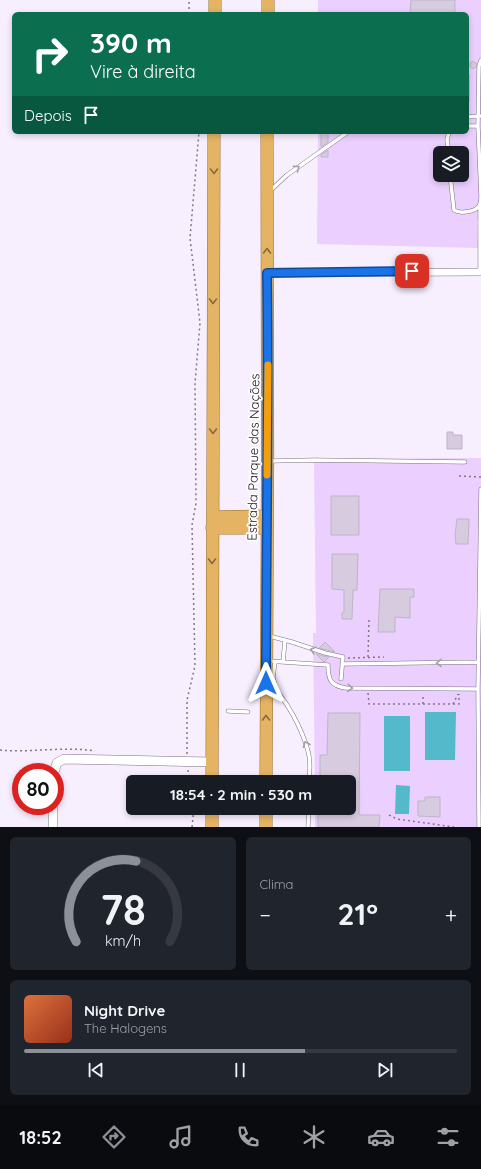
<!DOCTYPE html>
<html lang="pt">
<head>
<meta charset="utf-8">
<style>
  body { margin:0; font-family:Quicksand,sans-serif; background:#20242c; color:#f1f3f6; height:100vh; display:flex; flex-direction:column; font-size:15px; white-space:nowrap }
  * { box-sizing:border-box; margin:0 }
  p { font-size:13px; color:#9ea1a6 }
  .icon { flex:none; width:22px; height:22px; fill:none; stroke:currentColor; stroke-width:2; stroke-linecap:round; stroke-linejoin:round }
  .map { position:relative; height:827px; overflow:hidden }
  .sheet { display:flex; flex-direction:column; gap:10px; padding:10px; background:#0d0f14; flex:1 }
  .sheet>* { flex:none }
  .top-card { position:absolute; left:12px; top:12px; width:457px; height:122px; border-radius:6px; box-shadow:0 2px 6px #0003; background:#0b6e4f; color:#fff; overflow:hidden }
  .controls { position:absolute; left:433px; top:146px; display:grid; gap:8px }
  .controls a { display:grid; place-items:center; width:36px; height:36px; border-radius:6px; background:#171b24; box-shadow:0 2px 6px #0003; font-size:20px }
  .speed { position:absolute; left:12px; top:763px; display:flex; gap:8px; font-size:20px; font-weight:700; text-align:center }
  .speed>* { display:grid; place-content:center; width:52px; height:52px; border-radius:50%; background:#171b24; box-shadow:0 2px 6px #0003; line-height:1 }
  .speed .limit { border:6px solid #d22; background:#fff; color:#111 }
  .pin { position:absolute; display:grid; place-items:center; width:34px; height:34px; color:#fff; margin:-17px; border-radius:8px; box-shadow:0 2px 6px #0006 }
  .me { position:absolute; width:44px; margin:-22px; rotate:0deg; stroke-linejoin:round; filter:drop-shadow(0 0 3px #0008) }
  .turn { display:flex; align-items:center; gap:14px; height:84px; padding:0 12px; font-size:18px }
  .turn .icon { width:52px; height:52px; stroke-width:2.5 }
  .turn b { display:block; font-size:28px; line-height:34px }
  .then { display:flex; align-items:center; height:38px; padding:0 12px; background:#0003; gap:8px; font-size:15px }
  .big { font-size:30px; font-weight:700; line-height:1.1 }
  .sheet .tile { flex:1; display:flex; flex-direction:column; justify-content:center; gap:6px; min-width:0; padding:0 14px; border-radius:6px; background:#20242c }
  .sheet .dial { align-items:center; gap:0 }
  .dial svg { height:104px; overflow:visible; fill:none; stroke:#363941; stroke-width:7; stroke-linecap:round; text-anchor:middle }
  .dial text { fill:#f1f3f6; stroke:none }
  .song { display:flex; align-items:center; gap:12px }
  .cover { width:48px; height:48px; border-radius:6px; background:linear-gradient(135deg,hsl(20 70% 55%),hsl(10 70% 35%)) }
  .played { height:4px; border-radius:2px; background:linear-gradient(90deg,#8c9099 65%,#363941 65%) }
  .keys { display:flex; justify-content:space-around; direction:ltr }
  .heat { display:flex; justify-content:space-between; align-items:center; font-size:22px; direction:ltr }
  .sheet .tiles { flex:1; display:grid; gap:10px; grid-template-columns:1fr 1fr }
  .tile:last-child { grid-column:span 2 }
  .trip { position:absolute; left:126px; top:775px; width:230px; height:40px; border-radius:6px; background:#171b24; box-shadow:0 2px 6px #0003; font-weight:700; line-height:40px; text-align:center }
  .tabs { display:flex; height:64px; justify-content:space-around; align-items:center; background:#090b0e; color:#9ea1a6 }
  .tabs .icon { width:28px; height:28px }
  .tabs .active { color:#8c9099 }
  .tabs b { font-size:18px; color:#f1f3f6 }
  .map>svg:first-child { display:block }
  .green { fill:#ebcfff; fill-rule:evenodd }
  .water { fill:#54b9cb }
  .building { fill:#d7cbdf; stroke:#bfb4c7 }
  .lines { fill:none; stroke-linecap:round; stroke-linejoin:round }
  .service-casing { stroke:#7b7183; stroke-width:4.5 }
  .minor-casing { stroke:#7b7183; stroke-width:8 }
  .tertiary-casing { stroke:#7b7183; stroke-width:10 }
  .trunk-casing { stroke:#976e2f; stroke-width:13 }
  .path { stroke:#807984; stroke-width:1.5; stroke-dasharray:2 3; stroke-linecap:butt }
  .service { stroke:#fff; stroke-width:3.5 }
  .minor { stroke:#fff; stroke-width:7 }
  .tertiary { stroke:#fff; stroke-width:9 }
  .trunk { stroke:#e4b363; stroke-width:12 }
  .oneway { stroke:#a1a0a2 }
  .oneway2 { stroke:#876a41 }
  .route-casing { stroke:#114b97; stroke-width:10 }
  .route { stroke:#1a73e8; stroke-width:7 }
  .slow { stroke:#f59e0b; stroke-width:7 }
  .labels { text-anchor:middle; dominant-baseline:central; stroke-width:3.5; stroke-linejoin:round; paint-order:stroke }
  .street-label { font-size:13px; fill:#151117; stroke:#fff }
</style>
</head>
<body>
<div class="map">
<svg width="481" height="827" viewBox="0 0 481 827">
  <rect width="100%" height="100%" fill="#f7eefe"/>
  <path class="green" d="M 318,0 L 481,0 L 481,219 L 477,220 L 478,248 L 317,244 L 318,132 L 467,132 L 467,14 L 318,14 ZM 440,153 L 462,153 L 462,175 L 440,175 Z
    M 481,458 L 481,827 L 315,827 L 315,808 L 349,808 L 349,782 L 315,782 L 313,633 L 316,633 L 314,459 Z"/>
  <path class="water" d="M 425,712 L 456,712 L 455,760 L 425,760 Z
    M 384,716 L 410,716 L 410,771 L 384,771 Z
    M 396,785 L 410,786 L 409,814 L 395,814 Z"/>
  <path class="building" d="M 411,0 L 455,0 L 455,14 L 410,14 Z
    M469.5 65a3.5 3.5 0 1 1 7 0a3.5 3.5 0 1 1-7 0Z
    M 321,132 L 328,132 L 328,142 L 321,147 Z
    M 328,150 L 328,157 L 321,157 L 321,155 Z
    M 447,432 L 453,432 L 453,435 L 462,435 L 462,449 L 447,449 Z
    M 331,496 L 359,496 L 359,535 L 331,535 Z
    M 457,519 L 469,519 L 468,544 L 456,544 L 455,535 Z
    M 332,554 L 358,554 L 357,590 L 353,590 L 352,619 L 342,619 L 342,613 L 344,612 L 344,590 L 332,589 Z
    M 380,589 L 414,589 L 414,597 L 410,597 L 410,618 L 395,617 L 395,632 L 378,632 Z
    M 325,642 L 335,652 L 319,648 Z
    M 316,654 L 324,656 L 329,657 L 324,662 Z
    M 328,713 L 360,713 L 359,815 L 380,815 L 379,827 L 318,827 L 318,814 L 327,813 L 327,808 L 349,808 L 349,782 L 320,782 L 320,755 L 327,755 Z
    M 425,797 L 440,797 L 440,817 L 418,816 L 418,801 L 425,801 Z"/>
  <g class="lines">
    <defs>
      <path id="service" d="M 467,101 L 467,75
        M 467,117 L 481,116
        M 467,126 L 478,126
        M 449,153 L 447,140 L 449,132
        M 450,175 L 454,210 C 460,214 475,212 479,206 C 481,203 481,199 481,196 L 478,126 L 479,66 L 481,60
        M 270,191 L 287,175 L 348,132
        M 480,206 L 480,272
        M 271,461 L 314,460 L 465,462
        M 269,636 L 292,642 L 325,653 L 343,657 L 341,679
        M 268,661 L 328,665 C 328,680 331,686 346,688 L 478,689
        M 275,662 L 273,677 L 276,689
        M 283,662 L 285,640
        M 342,664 L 478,662
        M 269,685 C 286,696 303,732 308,751 C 311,761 310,772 309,782
        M 228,711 L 248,712
        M 308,827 L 309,808
        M 479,827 L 478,689 L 481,489"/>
      <path id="minor" d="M 267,273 L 481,272"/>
      <path id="tertiary" d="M 54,772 L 57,763 L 64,759 L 211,762
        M 53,806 L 53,827"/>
      <path id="trunk" d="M 215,14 L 215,0
        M 268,14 L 268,0
        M 213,517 L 266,516
        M 212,528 L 266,528
        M 212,782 L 214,132
        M 266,782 C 268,565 268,349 267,132
        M 212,827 L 212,808
        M 266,827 L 266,808"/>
    </defs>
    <use href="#service" class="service-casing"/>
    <use href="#minor" class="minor-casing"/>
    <use href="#tertiary" class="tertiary-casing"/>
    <use href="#trunk" class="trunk-casing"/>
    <path class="path" d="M 189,14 L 189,0
      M 459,476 L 481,477
      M 368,657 L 369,619
      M 348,658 L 384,657
      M 368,693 L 369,704 L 453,704 L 458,694
      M 423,704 L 423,694
      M 453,704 L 459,704 L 459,694
      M 0,750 C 31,753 64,746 95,751
      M 187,754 L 187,700 L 195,666 L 192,525 L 196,503 L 195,383 L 200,323 L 190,238 L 199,132
      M 188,770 L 190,782
      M 389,815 L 397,819 L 454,827
      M 192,827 L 194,808"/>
    <use href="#service" class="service"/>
    <use href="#minor" class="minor"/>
    <use href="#tertiary" class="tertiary"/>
    <use href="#trunk" class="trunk"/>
  </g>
  <defs><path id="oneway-chevron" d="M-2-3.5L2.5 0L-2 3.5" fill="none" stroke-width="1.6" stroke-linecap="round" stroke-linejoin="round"/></defs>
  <g class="oneway">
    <use href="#oneway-chevron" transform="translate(297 168) rotate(-36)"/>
    <use href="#oneway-chevron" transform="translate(313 650) rotate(-164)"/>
    <use href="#oneway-chevron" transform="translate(439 663) rotate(179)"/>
    <use href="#oneway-chevron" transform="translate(350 688) rotate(2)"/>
    <use href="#oneway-chevron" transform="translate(306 744) rotate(-112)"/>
  </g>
  <g class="oneway2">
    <use href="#oneway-chevron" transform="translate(214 171) rotate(90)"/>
    <use href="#oneway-chevron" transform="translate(267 251) rotate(-90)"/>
    <use href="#oneway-chevron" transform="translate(213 301) rotate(90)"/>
    <use href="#oneway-chevron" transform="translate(213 431) rotate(90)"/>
    <use href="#oneway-chevron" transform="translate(212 561) rotate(90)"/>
    <use href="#oneway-chevron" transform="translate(266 718) rotate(-90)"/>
  </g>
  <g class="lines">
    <defs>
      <path id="route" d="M 266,683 C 266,546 269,409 267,273 L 412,271"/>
    </defs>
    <use href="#route" class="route-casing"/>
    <use href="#route" class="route"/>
    <path class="slow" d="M 267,475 L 268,365"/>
  </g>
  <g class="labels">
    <g class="street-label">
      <text transform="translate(253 457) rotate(-89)">Estrada Parque das Nações</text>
    </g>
  </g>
</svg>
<div class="controls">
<a><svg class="icon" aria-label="layers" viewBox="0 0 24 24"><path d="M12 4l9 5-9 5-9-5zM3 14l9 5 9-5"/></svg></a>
</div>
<div class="speed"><div class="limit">80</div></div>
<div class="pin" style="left:412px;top:271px;background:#d93025"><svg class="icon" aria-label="arrive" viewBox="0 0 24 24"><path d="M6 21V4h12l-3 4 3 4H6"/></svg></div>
<svg class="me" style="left:266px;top:683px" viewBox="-20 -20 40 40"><path d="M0-17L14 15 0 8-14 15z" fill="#1a73e8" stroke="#fff" stroke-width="4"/></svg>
<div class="trip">18:54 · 2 min · 530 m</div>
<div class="top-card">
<div class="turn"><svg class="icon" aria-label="right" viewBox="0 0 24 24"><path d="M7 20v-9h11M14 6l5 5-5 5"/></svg><div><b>390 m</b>Vire à direita</div></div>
<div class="then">Depois<svg class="icon" aria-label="arrive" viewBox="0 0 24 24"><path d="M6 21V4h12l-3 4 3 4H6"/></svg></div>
</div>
</div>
<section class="sheet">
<div class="tiles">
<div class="tile dial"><svg viewBox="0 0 100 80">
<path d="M14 69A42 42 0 1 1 86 69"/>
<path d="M14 69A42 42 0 0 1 60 7" stroke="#8c9099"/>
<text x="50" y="56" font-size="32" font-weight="700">78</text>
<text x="50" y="72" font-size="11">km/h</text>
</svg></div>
<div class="tile"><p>Clima</p>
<div class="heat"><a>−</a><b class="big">21°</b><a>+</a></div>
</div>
<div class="tile">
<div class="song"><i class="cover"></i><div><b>Night Drive</b><p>The Halogens</p></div></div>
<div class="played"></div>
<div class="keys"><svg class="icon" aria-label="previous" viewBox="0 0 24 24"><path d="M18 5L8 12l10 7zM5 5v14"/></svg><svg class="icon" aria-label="pause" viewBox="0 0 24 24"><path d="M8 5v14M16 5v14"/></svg><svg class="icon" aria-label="next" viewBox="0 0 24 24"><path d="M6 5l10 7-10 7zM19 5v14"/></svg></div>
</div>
</div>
</section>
<nav class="tabs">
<b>18:52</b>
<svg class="icon active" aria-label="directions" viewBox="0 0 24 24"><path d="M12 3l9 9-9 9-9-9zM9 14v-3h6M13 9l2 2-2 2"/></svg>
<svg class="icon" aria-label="music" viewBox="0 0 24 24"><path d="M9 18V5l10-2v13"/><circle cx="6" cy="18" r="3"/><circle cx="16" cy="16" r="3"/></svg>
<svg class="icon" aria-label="phone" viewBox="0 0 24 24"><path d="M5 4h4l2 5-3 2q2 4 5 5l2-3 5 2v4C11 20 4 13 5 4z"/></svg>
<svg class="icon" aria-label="climate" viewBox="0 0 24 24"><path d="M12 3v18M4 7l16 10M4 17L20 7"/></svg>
<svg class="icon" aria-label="car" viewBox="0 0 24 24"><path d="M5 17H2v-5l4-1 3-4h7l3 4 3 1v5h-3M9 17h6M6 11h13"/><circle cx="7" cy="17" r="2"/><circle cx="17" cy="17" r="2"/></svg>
<svg class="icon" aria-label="filters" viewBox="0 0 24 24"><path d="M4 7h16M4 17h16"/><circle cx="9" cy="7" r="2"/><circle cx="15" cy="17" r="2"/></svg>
</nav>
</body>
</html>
